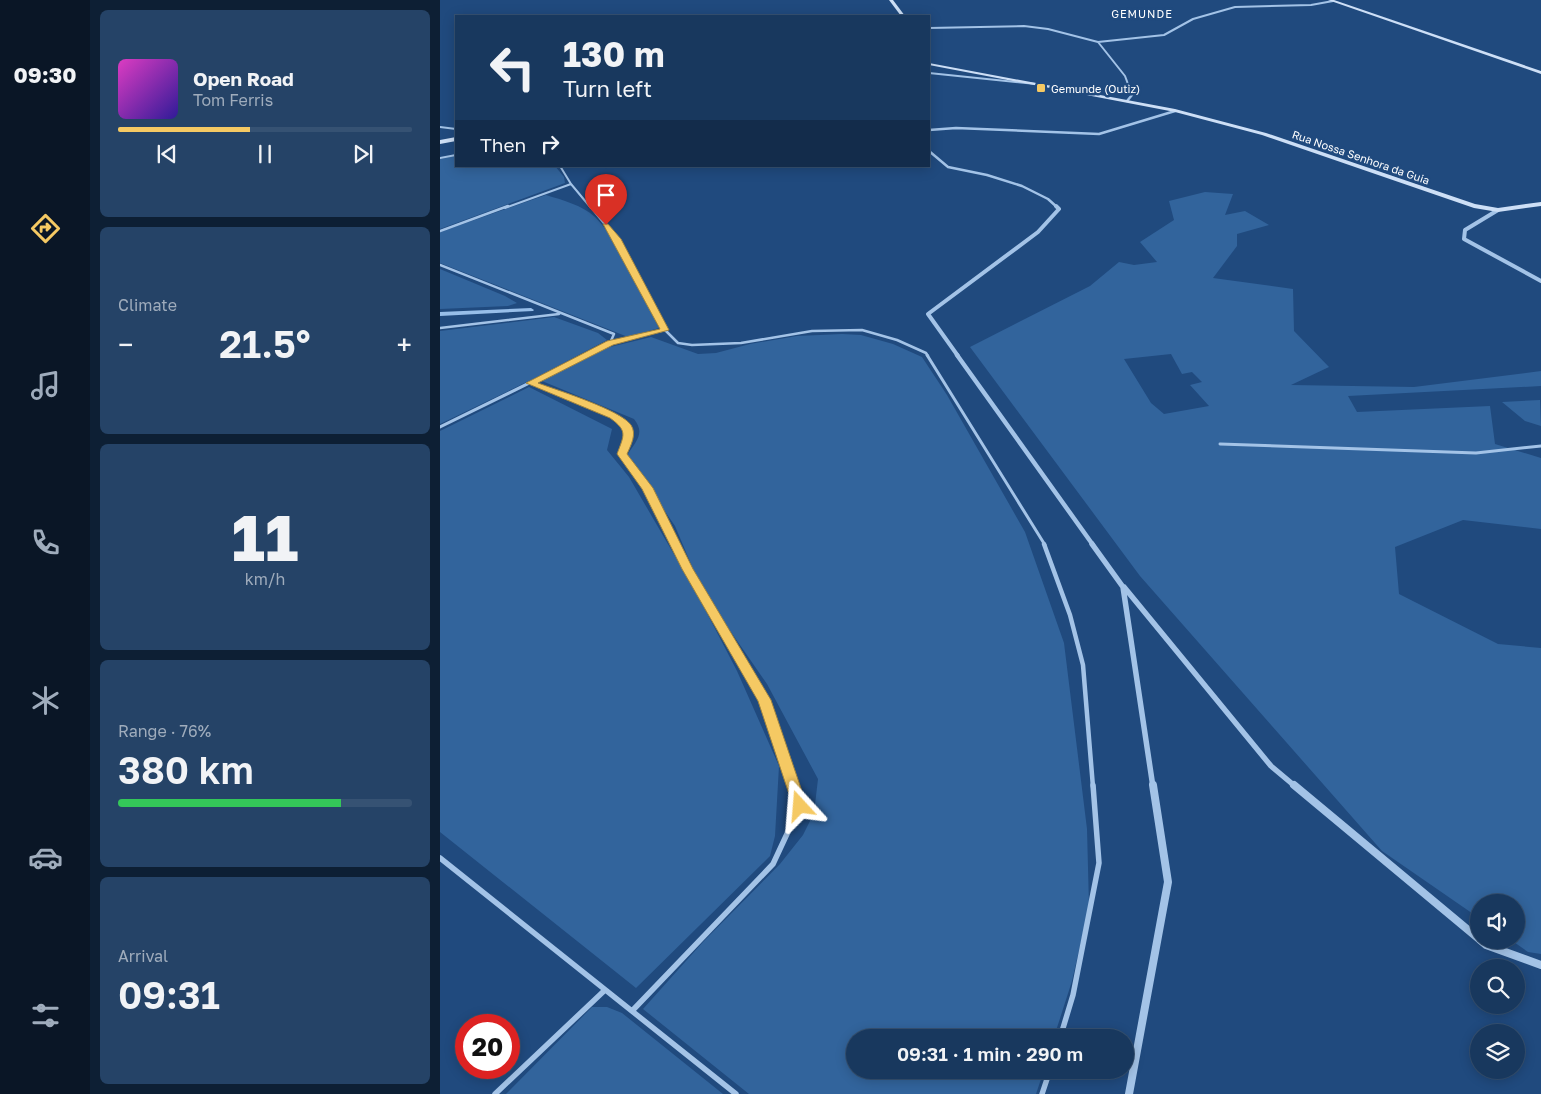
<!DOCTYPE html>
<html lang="en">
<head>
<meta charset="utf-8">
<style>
  body { margin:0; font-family:"Golos Text",sans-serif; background:#254367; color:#f1f3f6; height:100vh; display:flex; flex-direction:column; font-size:19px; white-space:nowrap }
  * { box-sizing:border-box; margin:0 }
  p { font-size:16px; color:#9facbc }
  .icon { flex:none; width:28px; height:28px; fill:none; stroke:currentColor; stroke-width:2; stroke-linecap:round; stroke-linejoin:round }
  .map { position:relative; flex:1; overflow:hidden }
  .panel { display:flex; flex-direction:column; gap:10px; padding:10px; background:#0d1f34; width:350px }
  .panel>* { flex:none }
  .hud { position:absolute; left:15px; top:15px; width:475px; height:152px; border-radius:0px; box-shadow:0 2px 12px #0003,0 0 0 1px #365273; background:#18385e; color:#f1f3f6; overflow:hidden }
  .tools { position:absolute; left:1030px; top:894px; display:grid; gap:10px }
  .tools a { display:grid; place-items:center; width:55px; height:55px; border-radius:50%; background:#18385e; box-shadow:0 2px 12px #0003,0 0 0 1px #365273; font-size:25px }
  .speed { position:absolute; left:15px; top:1014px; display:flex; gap:10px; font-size:25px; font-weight:700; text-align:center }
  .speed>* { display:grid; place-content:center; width:65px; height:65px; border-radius:50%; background:#18385e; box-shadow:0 2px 12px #0003,0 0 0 1px #365273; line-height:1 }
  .speed .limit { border:8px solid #d22; background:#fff; color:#111 }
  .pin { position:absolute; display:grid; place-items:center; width:42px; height:42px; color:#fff; margin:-51px -21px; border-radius:50% 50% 50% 0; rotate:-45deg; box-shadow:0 0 5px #0007 }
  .pin .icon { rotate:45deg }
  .me { position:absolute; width:55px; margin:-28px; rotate:341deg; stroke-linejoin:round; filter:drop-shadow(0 0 4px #0008) }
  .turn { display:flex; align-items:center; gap:18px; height:105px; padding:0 25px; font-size:22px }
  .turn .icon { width:65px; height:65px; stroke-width:2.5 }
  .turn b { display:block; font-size:35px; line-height:42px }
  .then { display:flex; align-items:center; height:48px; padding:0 25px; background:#0003; gap:10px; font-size:19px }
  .big { font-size:38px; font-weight:600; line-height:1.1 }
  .panel .widget { flex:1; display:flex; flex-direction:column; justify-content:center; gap:8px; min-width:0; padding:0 18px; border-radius:8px; background:#254367 }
  .panel .dial { align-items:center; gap:0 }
  .dial b { font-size:65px; line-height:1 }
  .song { display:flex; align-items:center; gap:15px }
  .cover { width:60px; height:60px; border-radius:8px; background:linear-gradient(135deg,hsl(310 70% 55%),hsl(250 70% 35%)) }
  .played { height:5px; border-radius:2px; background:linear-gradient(90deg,#f5c963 45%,#365273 45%) }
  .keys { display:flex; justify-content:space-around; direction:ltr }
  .heat { display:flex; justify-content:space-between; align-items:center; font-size:28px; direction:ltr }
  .charge { height:8px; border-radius:4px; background:linear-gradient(90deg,#34c759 76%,#365273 0) }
  .trip { position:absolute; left:406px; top:1029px; width:288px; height:50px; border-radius:25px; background:#18385e; box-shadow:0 2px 12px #0003,0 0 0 1px #365273; font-weight:600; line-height:50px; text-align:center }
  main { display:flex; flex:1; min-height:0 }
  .tab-bar { display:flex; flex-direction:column; width:90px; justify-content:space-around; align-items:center; background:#0a1626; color:#9facbc }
  .tab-bar .icon { width:35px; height:35px }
  .tab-bar .selected { color:#f5c963 }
  .tab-bar b { font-size:22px; color:#f1f3f6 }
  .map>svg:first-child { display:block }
  .green { fill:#32649c; fill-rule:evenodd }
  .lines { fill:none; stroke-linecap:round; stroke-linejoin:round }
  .stream { fill:#97bee9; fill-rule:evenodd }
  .lane-far4 { stroke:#a3c3e7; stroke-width:2 }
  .lane-far3 { stroke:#a3c3e7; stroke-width:2.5 }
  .lane-far2 { stroke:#a3c3e7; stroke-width:3 }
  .lane-far1 { stroke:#a3c3e7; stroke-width:4.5 }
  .lane { stroke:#a3c3e7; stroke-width:5.5 }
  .street-far5 { stroke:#a3c3e7; stroke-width:2 }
  .street-far4 { stroke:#a3c3e7; stroke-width:2.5 }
  .street-far3 { stroke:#a3c3e7; stroke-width:4 }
  .street-far2 { stroke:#a3c3e7; stroke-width:4.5 }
  .street-far1 { stroke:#a3c3e7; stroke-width:5.5 }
  .street { stroke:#a3c3e7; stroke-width:8 }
  .secondary { fill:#cddff6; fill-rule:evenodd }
  .route { fill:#f5c963; stroke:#9f8340 }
  .poi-dot { fill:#f5c963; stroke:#204a7e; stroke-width:2 }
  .labels { text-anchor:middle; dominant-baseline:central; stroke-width:5; stroke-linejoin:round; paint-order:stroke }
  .far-neighbourhood-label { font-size:11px; letter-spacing:1px; fill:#fff; stroke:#204a7e }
  .far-poi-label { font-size:11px; fill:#fff; stroke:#204a7e; text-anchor:start }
  .far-street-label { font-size:11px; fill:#fff; stroke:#204a7e }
</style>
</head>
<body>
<main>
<nav class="tab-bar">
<b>09:30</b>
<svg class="icon selected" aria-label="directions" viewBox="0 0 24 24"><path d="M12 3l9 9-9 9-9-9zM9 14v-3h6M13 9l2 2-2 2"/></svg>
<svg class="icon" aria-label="music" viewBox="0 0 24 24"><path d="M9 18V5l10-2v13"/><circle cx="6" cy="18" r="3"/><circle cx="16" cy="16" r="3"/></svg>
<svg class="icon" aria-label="phone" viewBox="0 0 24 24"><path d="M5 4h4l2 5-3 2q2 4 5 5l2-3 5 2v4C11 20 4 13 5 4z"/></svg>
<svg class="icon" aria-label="climate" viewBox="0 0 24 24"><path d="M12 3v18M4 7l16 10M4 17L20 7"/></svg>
<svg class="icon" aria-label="car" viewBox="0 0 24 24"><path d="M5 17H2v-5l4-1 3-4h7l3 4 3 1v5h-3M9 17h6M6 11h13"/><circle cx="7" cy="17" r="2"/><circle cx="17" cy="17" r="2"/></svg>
<svg class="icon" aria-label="filters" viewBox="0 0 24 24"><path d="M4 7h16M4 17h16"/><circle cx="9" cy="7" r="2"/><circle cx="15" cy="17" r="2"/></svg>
</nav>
<section class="panel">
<div class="widget">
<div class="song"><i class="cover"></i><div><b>Open Road</b><p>Tom Ferris</p></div></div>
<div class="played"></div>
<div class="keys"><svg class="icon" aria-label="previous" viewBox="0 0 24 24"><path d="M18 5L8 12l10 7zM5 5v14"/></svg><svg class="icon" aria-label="pause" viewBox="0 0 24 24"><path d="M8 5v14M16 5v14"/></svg><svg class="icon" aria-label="next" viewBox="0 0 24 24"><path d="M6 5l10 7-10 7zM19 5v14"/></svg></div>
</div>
<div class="widget"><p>Climate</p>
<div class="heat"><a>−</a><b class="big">21.5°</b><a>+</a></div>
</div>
<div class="widget dial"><b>11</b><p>km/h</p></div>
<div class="widget"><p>Range · 76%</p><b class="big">380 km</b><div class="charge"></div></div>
<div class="widget"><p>Arrival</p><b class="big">09:31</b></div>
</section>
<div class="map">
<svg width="1101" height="1094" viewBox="0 0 1101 1094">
  <rect width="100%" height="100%" fill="#204a7e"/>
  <path class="green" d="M 16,156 L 16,166 L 115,166 L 124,177 L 125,183 L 0,229 L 0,159 Z
    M 765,192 L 793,194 L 785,215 L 805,211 L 829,225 L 797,234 L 797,246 L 773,278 L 853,289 L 854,331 L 889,367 L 851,385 L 974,387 L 1101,371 L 1101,386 L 908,396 L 917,412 L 1050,406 L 1055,444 L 1101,458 L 1101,529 L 1023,520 L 955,547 L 959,594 L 1058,644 L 1101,648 L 1101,954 L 1088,952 L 1071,940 L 1076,940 L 1076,902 L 1039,902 L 1039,918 L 942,851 L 700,576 L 530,347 L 650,286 L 679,262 L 694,265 L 717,262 L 700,242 L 734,220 L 729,201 ZM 731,354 L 742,374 L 752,372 L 762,382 L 750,385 L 769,406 L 724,414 L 711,403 L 684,359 Z
    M 106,195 C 122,200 142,205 155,217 C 178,239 204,298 219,328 L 188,337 L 0,263 L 0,232 Z
    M 0,269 L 65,296 L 77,303 L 68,306 L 0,309 Z
    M 114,317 L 158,333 L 167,340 L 91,380 L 0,424 L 0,331 Z
    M 402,334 L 421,335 L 453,344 L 482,357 L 507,395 L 585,532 L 624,643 L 647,829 L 649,906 L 632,981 L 614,1037 L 415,1038 L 415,1070 L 604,1070 L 596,1094 L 309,1094 L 203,1009 L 263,942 L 340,864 L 363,835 L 374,813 L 378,779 L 327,684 L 262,590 L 235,526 L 188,457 L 188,454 C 197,440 205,433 194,419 L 102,381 L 162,349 L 211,337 L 258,354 L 276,353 L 310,344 L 357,336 Z
    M 89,387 L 172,429 L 167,450 L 189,477 L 257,594 L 297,671 L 339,766 L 335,836 L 330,856 L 196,988 L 0,832 L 0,431 Z
    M 1100,400 L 1101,426 L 1085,421 L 1062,402 Z
    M 152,1007 L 167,1007 L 182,1013 L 283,1094 L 66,1094 Z"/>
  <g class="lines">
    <path class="stream" d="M 91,308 L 94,310 L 93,311 L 0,316 L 0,312 Z"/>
    <path class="lane-far4" d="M 0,127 L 16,129
      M 0,158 L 16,155
      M 120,166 L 131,184 L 151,208
      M 65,208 L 131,184"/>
    <path class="lane-far3" d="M 150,206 L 177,239 L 225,330 L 238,343 L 252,345 L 301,343 L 372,331 L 422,330 L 457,340 L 486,353 L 488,356
      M 0,231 L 68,206
      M 0,265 L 174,334 L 170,343 L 144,356
      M 0,328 L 119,314
      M 170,343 L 225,330"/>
    <path class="lane-far2" d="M 487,355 L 605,545
      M 90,383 L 156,408 L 186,425 L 189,436 L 182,454 L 207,488 L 235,545
      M 0,427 L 146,355
      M 780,444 L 1036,453 L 1101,446"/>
    <path class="lane-far1" d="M 235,544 L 247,569 L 325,700 L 354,787
      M 604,544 L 630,615 L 643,665 L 653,787"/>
    <path class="lane" d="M 0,858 L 296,1094
      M 192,1011 L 333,864 L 360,806 L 353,785
      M 620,1038 L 633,995 L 659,863 L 653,785
      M 55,1094 L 165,990
      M 602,1094 L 610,1070"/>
    <path class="street-far5" d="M 489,28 L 584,26 L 608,29 L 658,42 L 685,76 L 691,92
      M 658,42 L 724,35 L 753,19 L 795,7 L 871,5 L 893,1
      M 489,73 L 596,84"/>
    <path class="street-far4" d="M 687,101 L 692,95 L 690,90
      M 489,130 L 516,128 L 659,134 L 735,111
      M 489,151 L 508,167 L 547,175 L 582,186 L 608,199 L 618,208"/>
    <path class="street-far3" d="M 1058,210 L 1025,230 L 1024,239 L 1101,281
      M 518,356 L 488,314 L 598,232 L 619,209 L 616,206"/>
    <path class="street-far2" d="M 517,355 L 653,545"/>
    <path class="street-far1" d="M 652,544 L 683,587 L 713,787
      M 684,587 L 831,766 L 856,787"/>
    <path class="street" d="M 854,785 L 1039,939
      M 1040,940 L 1046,945 L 1101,965
      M 689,1094 L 728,882 L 713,785"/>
    <path class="secondary" d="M 449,0 L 453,0 L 465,16 L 461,16 Z
      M 888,0 L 894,0 L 1101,71 L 1101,74 Z
      M 489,63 L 735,109 L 826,133 L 1035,204 L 1058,208 L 1101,202 L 1101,206 L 1058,212 L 1034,208 L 822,135 L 735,112 L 489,65 Z
      M 16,137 L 16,141 L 0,144 L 0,140 Z"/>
  </g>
  <path class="route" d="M 163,224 L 168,224 L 181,239 L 229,330 L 173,345 L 98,383 C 117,390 181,410 191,425 C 197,434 191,445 187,454 L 213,488 L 253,569 L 331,700 L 367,806 L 365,810 L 360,812 L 355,810 L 353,806 L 318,701 L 242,569 L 202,489 L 177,454 C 184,435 188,431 170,418 L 86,383 L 167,341 L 220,329 Z"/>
  <rect class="poi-dot" x="596" y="83" width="10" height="10" rx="2.5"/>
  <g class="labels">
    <g class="far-neighbourhood-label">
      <text x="702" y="13">GEMUNDE</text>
    </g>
    <g class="far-poi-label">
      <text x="611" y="88">Gemunde (Outiz)</text>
    </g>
    <g class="far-street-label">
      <text transform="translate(921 157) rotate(19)">Rua Nossa Senhora da Guia</text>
    </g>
  </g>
</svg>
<div class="tools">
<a><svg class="icon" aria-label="sound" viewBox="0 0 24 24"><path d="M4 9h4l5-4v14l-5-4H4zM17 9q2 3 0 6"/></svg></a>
<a><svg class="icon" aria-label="search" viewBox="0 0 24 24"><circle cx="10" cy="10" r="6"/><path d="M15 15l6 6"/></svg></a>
<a><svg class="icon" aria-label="layers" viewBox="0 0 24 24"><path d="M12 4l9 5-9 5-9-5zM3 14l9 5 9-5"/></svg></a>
</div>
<div class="speed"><div class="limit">20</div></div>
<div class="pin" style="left:166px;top:225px;background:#d93025"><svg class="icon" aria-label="arrive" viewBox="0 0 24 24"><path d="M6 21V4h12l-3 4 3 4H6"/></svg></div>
<svg class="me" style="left:360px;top:806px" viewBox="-20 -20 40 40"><path d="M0-17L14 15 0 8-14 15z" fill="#f5c963" stroke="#fff" stroke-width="4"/></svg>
<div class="trip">09:31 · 1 min · 290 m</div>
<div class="hud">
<div class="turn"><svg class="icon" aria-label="left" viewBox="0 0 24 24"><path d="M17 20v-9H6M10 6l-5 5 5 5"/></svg><div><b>130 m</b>Turn left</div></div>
<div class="then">Then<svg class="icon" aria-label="right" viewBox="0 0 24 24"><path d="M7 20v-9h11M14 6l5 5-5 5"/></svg></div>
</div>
</div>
</main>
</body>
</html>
